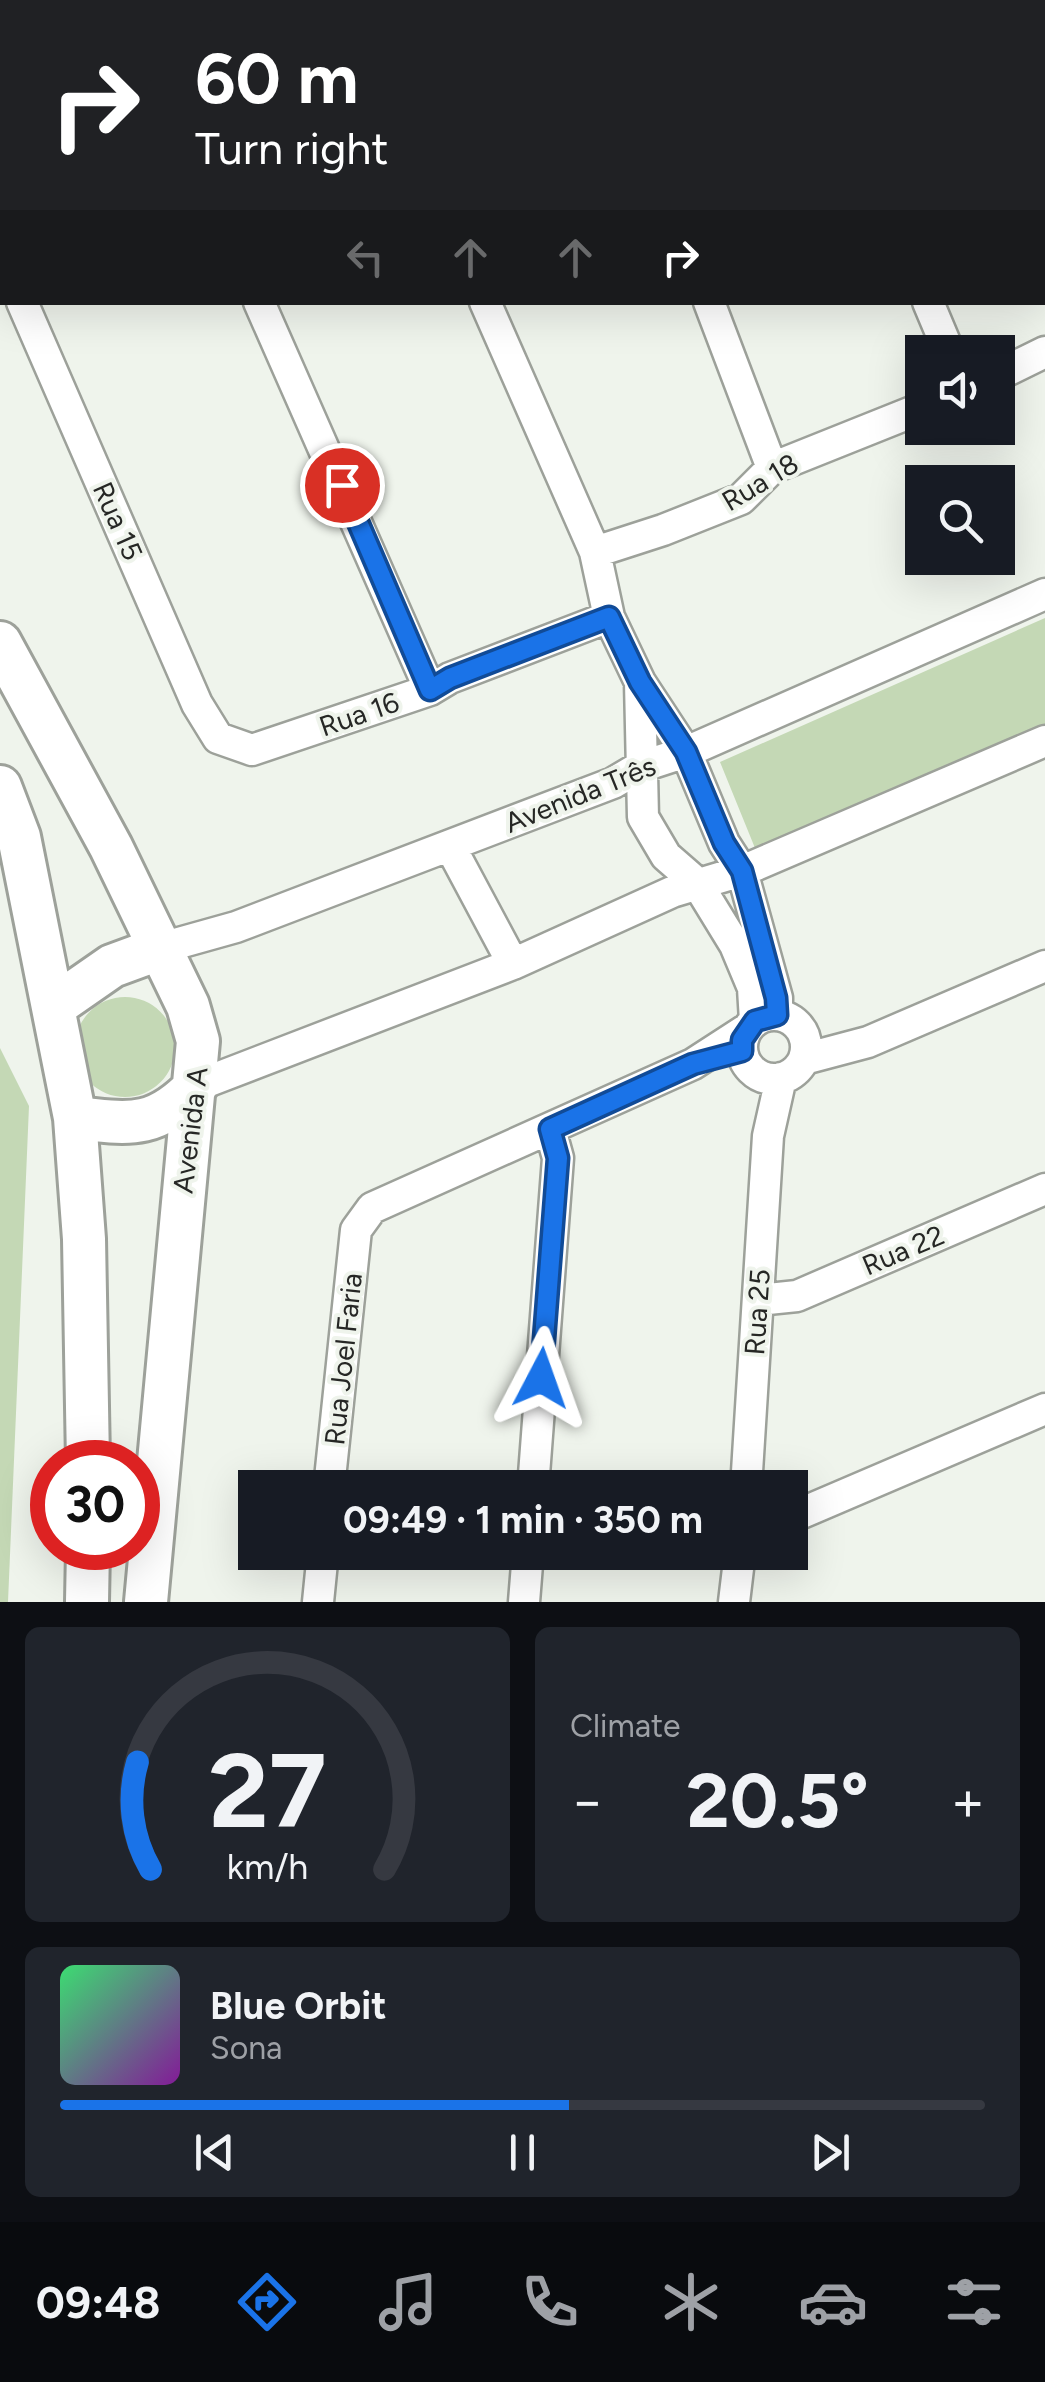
<!DOCTYPE html>
<html lang="en">
<head>
<meta charset="utf-8">
<style>
  body { margin:0; font-family:Figtree,sans-serif; background:#20242c; color:#f1f3f6; height:100vh; display:flex; flex-direction:column; font-size:38px; white-space:nowrap }
  * { box-sizing:border-box; margin:0 }
  p { font-size:32px; color:#9ea1a6 }
  .icon { flex:none; width:55px; height:55px; fill:none; stroke:currentColor; stroke-width:2; stroke-linecap:round; stroke-linejoin:round }
  .map { position:relative; height:1602px; overflow:hidden }
  .panel { display:flex; flex-direction:column; gap:25px; padding:25px; background:#0d0f14; flex:1 }
  .panel>* { flex:none }
  .guide { position:absolute; left:0px; top:0px; width:1045px; height:305px; box-shadow:0 10px 40px #0002; background:#202124; color:#fff; overflow:hidden }
  .buttons { position:absolute; left:905px; top:335px; display:grid; gap:20px }
  .buttons a { display:grid; place-items:center; width:110px; height:110px; border-radius:0px; background:#171b24; box-shadow:0 10px 40px #0002; font-size:50px }
  .speed { position:absolute; left:30px; top:1440px; display:flex; gap:20px; font-size:50px; font-weight:700; text-align:center }
  .speed>* { display:grid; place-content:center; width:130px; height:130px; border-radius:50%; background:#171b24; box-shadow:0 10px 40px #0002; line-height:1 }
  .speed .limit { border:15px solid #d22; background:#fff; color:#111 }
  .pin { position:absolute; display:grid; place-items:center; width:85px; height:85px; color:#fff; margin:-42px; border:5px solid #fff; border-radius:50%; box-shadow:0 2px 10px #0007 }
  .me { position:absolute; width:110px; margin:-55px; rotate:4deg; stroke-linejoin:round; filter:drop-shadow(0 0 8px #0008) }
  .turn { display:flex; align-items:center; gap:35px; height:210px; padding:0 30px; font-size:45px }
  .turn .icon { width:130px; height:130px; stroke-width:2.5 }
  .turn b { display:block; font-size:70px; line-height:85px }
  .lanes { display:flex; align-items:center; height:95px; padding:0 30px; background:#0003; justify-content:center; gap:50px; direction:ltr }
  .lanes .off { opacity:.35 }
  .big { font-size:75px; font-weight:700; line-height:1.1 }
  .panel .widget { flex:1; display:flex; flex-direction:column; justify-content:center; gap:15px; min-width:0; padding:0 35px; border-radius:15px; background:#20242c }
  .panel .dial { align-items:center; gap:0 }
  .dial svg { height:260px; overflow:visible; fill:none; stroke:#363941; stroke-width:7; stroke-linecap:round; text-anchor:middle }
  .dial text { fill:#f1f3f6; stroke:none }
  .song { display:flex; align-items:center; gap:30px }
  .cover { width:120px; height:120px; border-radius:15px; background:linear-gradient(135deg,hsl(140 70% 55%),hsl(290 70% 35%)) }
  .played { height:10px; border-radius:5px; background:linear-gradient(90deg,#1a73e8 55%,#363941 55%) }
  .keys { display:flex; justify-content:space-around; direction:ltr }
  .heat { display:flex; justify-content:space-between; align-items:center; font-size:55px; direction:ltr }
  .panel .tiles { flex:1; display:grid; gap:25px; grid-template-columns:1fr 1fr }
  .widget:last-child { grid-column:span 2 }
  .trip { position:absolute; left:238px; top:1470px; width:570px; height:100px; border-radius:0px; background:#171b24; box-shadow:0 10px 40px #0002; font-weight:700; line-height:100px; text-align:center }
  .menu { display:flex; height:160px; justify-content:space-around; align-items:center; background:#090b0e; color:#9ea1a6 }
  .menu .icon { width:70px; height:70px }
  .menu .on { color:#1a73e8 }
  .menu b { font-size:45px; color:#f1f3f6 }
  .map>svg:first-child { display:block }
  .green { fill:#c4d8b5 }
  .lines { fill:none; stroke-linecap:round; stroke-linejoin:round }
  .minor-casing { stroke:#9da19a; stroke-width:35 }
  .secondary-casing { stroke:#9da19a; stroke-width:48 }
  .minor { stroke:#fff; stroke-width:30 }
  .secondary { stroke:#fff; stroke-width:42 }
  .route-casing { stroke:#114b97; stroke-width:25 }
  .route { stroke:#1a73e8; stroke-width:18 }
  .labels { text-anchor:middle; dominant-baseline:central; stroke-width:8; stroke-linejoin:round; paint-order:stroke }
  .street-label { font-size:28px; fill:#262725; stroke:#eff4ec }
</style>
</head>
<body>
<div class="map">
<svg width="1045" height="1602" viewBox="0 0 1045 1602">
  <rect width="100%" height="100%" fill="#eff4ec"/>
  <path class="green" d="M 1045,618 L 1045,725 L 757,853 L 720,762 Z
    M75 1047a50 50 0 1 1 100 0a50 50 0 1 1-100 0Z
    M 0,1048 L 29,1106 L 8,1602 L 0,1602 Z"/>
  <g class="lines">
    <defs>
      <path id="minor" d="M 345,0 L 346,2
        M 576,0 L 577,2
        M 795,0 L 796,2
        M 1018,0 L 1018,2
        M 24,2 L 28,0
        M 0,16 L 2,14
        M 0,68 L 2,67
        M 1042,189 L 1045,226
        M 0,251 L 2,257
        M 22,302 L 197,704 L 218,738 L 252,750 L 430,690 L 450,678 L 609,617
        M 259,302 L 430,690
        M 485,302 L 595,552 L 609,617 L 640,682 L 686,752 L 724,843 L 742,871 L 777,998 L 777,1015
        M 709,302 L 772,468
        M 928,302 L 949,352
        M 998,375 L 1045,352
        M 595,552 L 663,530 L 741,499 L 772,468 L 922,408
        M 640,682 L 643,817 L 666,856 L 697,883 L 735,945 L 753,988 L 755,1021
        M 450,846 L 513,964
        M 161,948 L 236,927 L 613,783 L 640,767 L 686,752 L 1045,594
        M742 1047a32 32 0 1 1 64 0a32 32 0 1 1-64 0Z
        M 804,1059 L 868,1042 L 1045,966
        M 196,1086 L 513,964 L 672,892 L 742,871 L 1045,741
        M 758,1300 L 797,1296 L 1045,1189
        M 329,1488 L 356,1230 L 372,1208 L 693,1064 L 747,1029
        M 533,1488 L 558,1158 L 550,1129
        M 746,1488 L 768,1136 L 781,1078
        M 790,1518 L 1045,1409
        M 318,1602 L 323,1552
        M 524,1602 L 528,1552
        M 734,1602 L 740,1552"/>
      <path id="secondary" d="M 0,643 L 111,847 L 188,1006 L 198,1041 L 146,1602
        M 0,787 L 19,837 L 75,1118 L 84,1239 L 88,1462
        M 53,1007 L 112,966 L 161,948
        M 75,1118 C 131,1124 155,1129 196,1086
        M 87,1602 L 88,1548"/>
    </defs>
    <use href="#minor" class="minor-casing"/>
    <use href="#secondary" class="secondary-casing"/>
    <use href="#minor" class="minor"/>
    <use href="#secondary" class="secondary"/>
  </g>
  <g class="lines">
    <defs>
      <path id="route" d="M 342,485 L 430,690 L 450,678 L 609,617 L 640,682 L 686,752 L 724,843 L 742,871 L 776,998 L 777,1015 L 755,1021 L 742,1040 L 742,1051 L 693,1064 L 550,1129 L 558,1158 L 541,1378"/>
    </defs>
    <use href="#route" class="route-casing"/>
    <use href="#route" class="route"/>
  </g>
  <g class="labels">
    <g class="street-label">
      <text transform="translate(760 482) rotate(-31)">Rua 18</text>
      <text transform="translate(118 521) rotate(66)">Rua 15</text>
      <text transform="translate(359 714) rotate(-19)">Rua 16</text>
      <text transform="translate(580 794) rotate(-22)">Avenida Três</text>
      <text transform="translate(190 1130) rotate(-83)">Avenida A</text>
      <text transform="translate(903 1250) rotate(-23)">Rua 22</text>
      <text transform="translate(757 1312) rotate(-86)">Rua 25</text>
      <text transform="translate(343 1359) rotate(-84)">Rua Joel Faria</text>
    </g>
  </g>
</svg>
<div class="buttons">
<a><svg class="icon" aria-label="sound" viewBox="0 0 24 24"><path d="M4 9h4l5-4v14l-5-4H4zM17 9q2 3 0 6"/></svg></a>
<a><svg class="icon" aria-label="search" viewBox="0 0 24 24"><circle cx="10" cy="10" r="6"/><path d="M15 15l6 6"/></svg></a>
</div>
<div class="speed"><div class="limit">30</div></div>
<div class="pin" style="left:342px;top:485px;background:#d93025"><svg class="icon" aria-label="arrive" viewBox="0 0 24 24"><path d="M6 21V4h12l-3 4 3 4H6"/></svg></div>
<svg class="me" style="left:541px;top:1378px" viewBox="-20 -20 40 40"><path d="M0-17L14 15 0 8-14 15z" fill="#1a73e8" stroke="#fff" stroke-width="4"/></svg>
<div class="trip">09:49 · 1 min · 350 m</div>
<div class="guide">
<div class="turn"><svg class="icon" aria-label="right" viewBox="0 0 24 24"><path d="M7 20v-9h11M14 6l5 5-5 5"/></svg><div><b>60 m</b>Turn right</div></div>
<div class="lanes"><svg class="icon off" aria-label="left" viewBox="0 0 24 24"><path d="M17 20v-9H6M10 6l-5 5 5 5"/></svg><svg class="icon off" aria-label="ahead" viewBox="0 0 24 24"><path d="M12 20V5M6 11l6-6 6 6"/></svg><svg class="icon off" aria-label="ahead" viewBox="0 0 24 24"><path d="M12 20V5M6 11l6-6 6 6"/></svg><svg class="icon" aria-label="right" viewBox="0 0 24 24"><path d="M7 20v-9h11M14 6l5 5-5 5"/></svg></div>
</div>
</div>
<section class="panel">
<div class="tiles">
<div class="widget dial"><svg viewBox="0 0 100 80">
<path d="M14 69A42 42 0 1 1 86 69"/>
<path d="M14 69A42 42 0 0 1 10 36" stroke="#1a73e8"/>
<text x="50" y="56" font-size="32" font-weight="700">27</text>
<text x="50" y="72" font-size="11">km/h</text>
</svg></div>
<div class="widget"><p>Climate</p>
<div class="heat"><a>−</a><b class="big">20.5°</b><a>+</a></div>
</div>
<div class="widget">
<div class="song"><i class="cover"></i><div><b>Blue Orbit</b><p>Sona</p></div></div>
<div class="played"></div>
<div class="keys"><svg class="icon" aria-label="previous" viewBox="0 0 24 24"><path d="M18 5L8 12l10 7zM5 5v14"/></svg><svg class="icon" aria-label="pause" viewBox="0 0 24 24"><path d="M8 5v14M16 5v14"/></svg><svg class="icon" aria-label="next" viewBox="0 0 24 24"><path d="M6 5l10 7-10 7zM19 5v14"/></svg></div>
</div>
</div>
</section>
<nav class="menu">
<b>09:48</b>
<svg class="icon on" aria-label="directions" viewBox="0 0 24 24"><path d="M12 3l9 9-9 9-9-9zM9 14v-3h6M13 9l2 2-2 2"/></svg>
<svg class="icon" aria-label="music" viewBox="0 0 24 24"><path d="M9 18V5l10-2v13"/><circle cx="6" cy="18" r="3"/><circle cx="16" cy="16" r="3"/></svg>
<svg class="icon" aria-label="phone" viewBox="0 0 24 24"><path d="M5 4h4l2 5-3 2q2 4 5 5l2-3 5 2v4C11 20 4 13 5 4z"/></svg>
<svg class="icon" aria-label="climate" viewBox="0 0 24 24"><path d="M12 3v18M4 7l16 10M4 17L20 7"/></svg>
<svg class="icon" aria-label="car" viewBox="0 0 24 24"><path d="M5 17H2v-5l4-1 3-4h7l3 4 3 1v5h-3M9 17h6M6 11h13"/><circle cx="7" cy="17" r="2"/><circle cx="17" cy="17" r="2"/></svg>
<svg class="icon" aria-label="filters" viewBox="0 0 24 24"><path d="M4 7h16M4 17h16"/><circle cx="9" cy="7" r="2"/><circle cx="15" cy="17" r="2"/></svg>
</nav>
</body>
</html>
